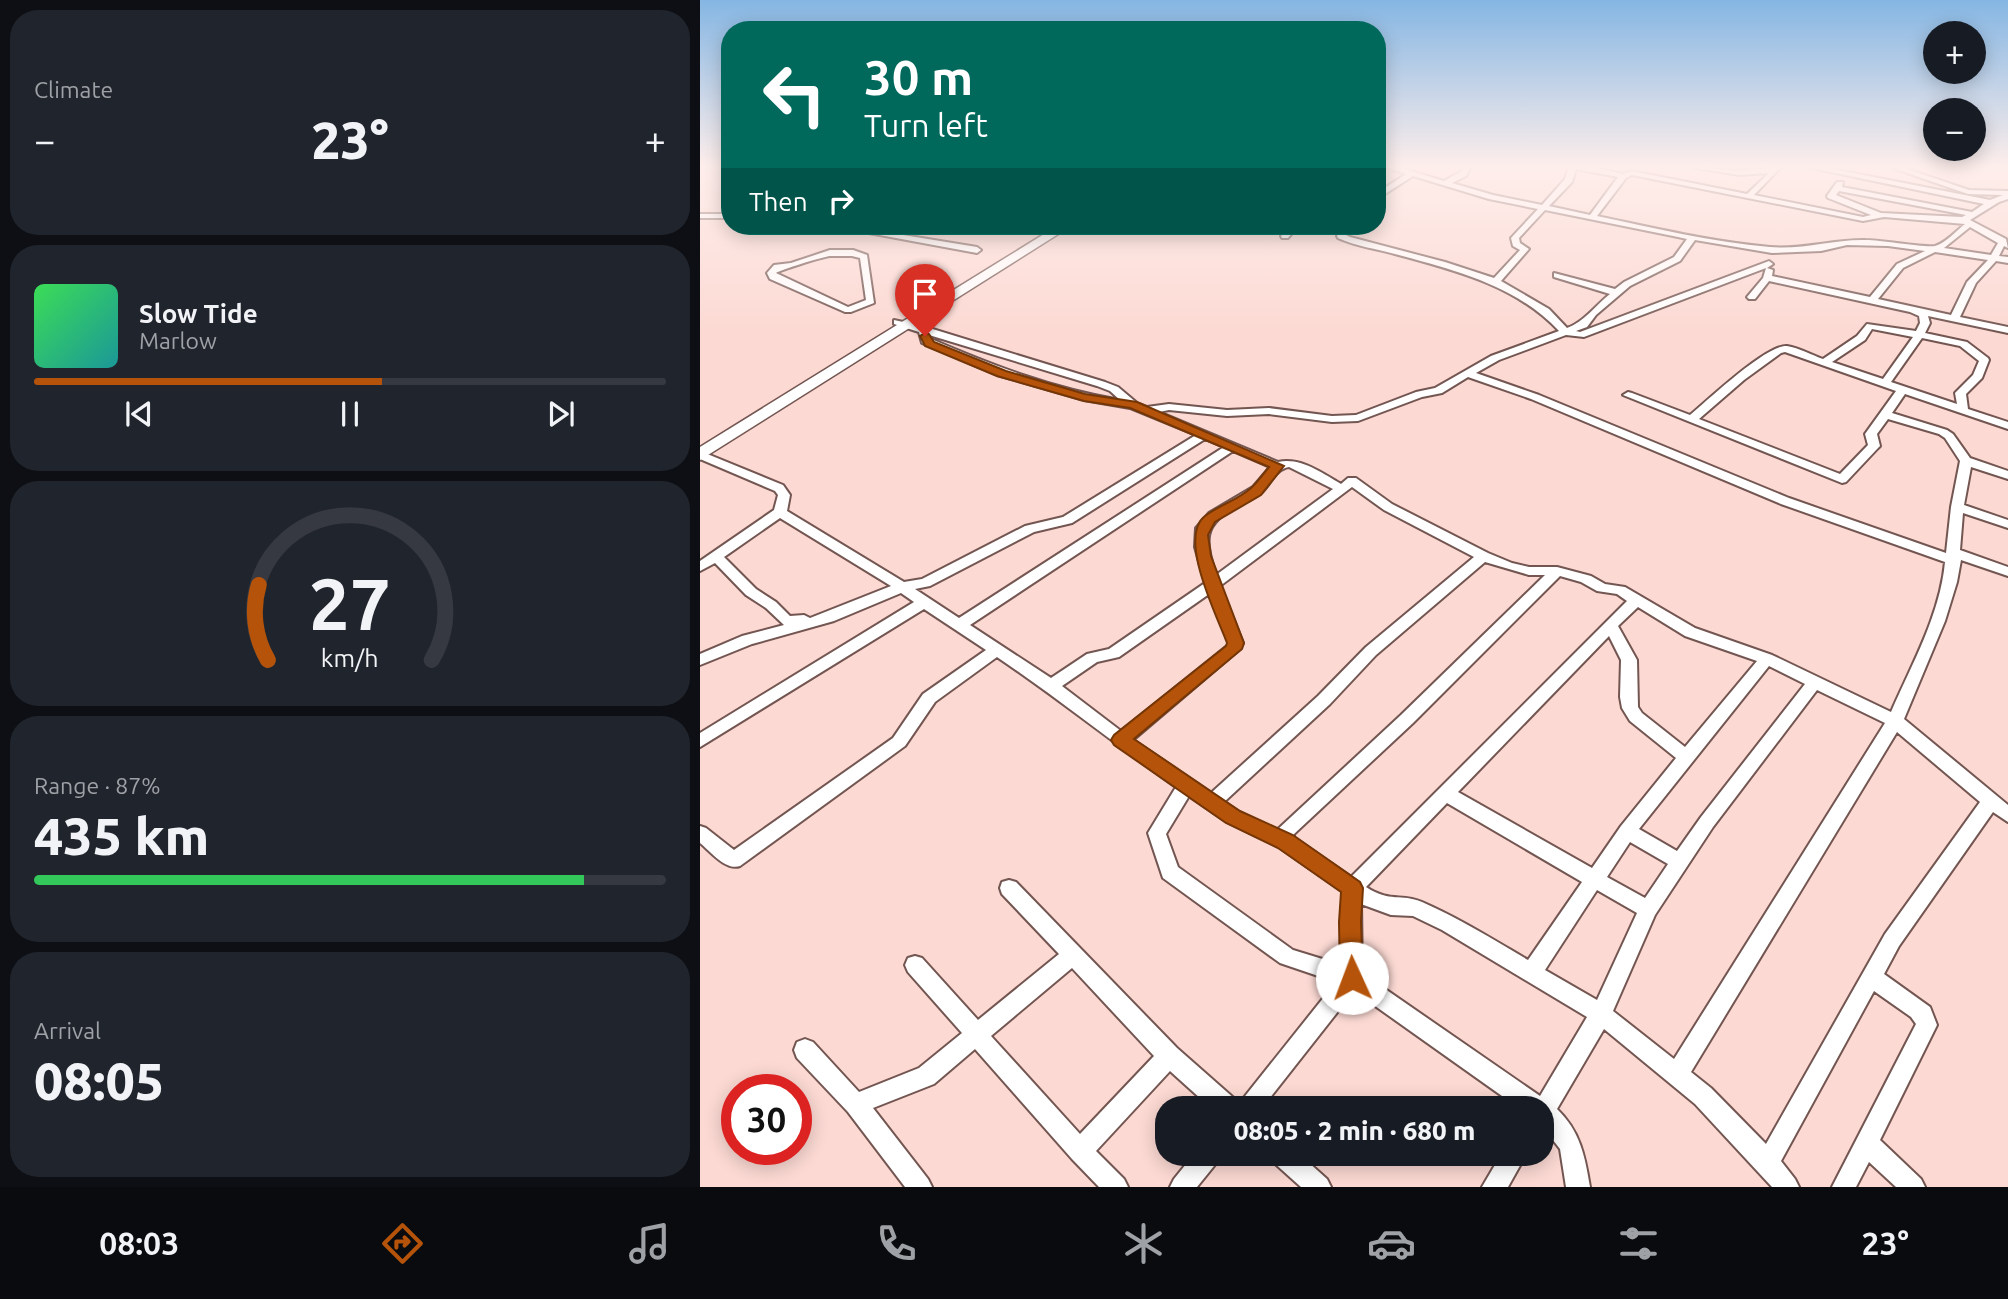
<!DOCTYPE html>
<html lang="en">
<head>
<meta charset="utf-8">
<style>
  body { margin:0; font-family:Ubuntu,sans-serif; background:#20242c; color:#f1f3f6; height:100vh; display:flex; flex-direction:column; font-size:26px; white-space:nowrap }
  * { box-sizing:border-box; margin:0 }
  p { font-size:23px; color:#9ea1a6 }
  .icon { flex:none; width:38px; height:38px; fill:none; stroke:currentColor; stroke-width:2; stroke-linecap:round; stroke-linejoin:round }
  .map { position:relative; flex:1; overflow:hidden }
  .panel { display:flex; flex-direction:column; gap:10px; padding:10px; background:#0d0f14; width:700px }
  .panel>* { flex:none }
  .banner { position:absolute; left:21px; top:21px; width:665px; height:214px; border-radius:28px; box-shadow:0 4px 18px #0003; background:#00695c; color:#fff; overflow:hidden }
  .buttons { position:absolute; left:1223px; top:21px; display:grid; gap:14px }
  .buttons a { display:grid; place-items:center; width:63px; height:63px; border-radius:50%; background:#171b24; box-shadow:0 4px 18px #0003; font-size:35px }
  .speed { position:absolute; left:21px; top:1074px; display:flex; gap:14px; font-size:35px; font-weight:700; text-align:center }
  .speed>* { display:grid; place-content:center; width:91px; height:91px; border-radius:50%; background:#171b24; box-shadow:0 4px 18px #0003; line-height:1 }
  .speed .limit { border:10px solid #d22; background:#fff; color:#111 }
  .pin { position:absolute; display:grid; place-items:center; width:60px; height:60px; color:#fff; margin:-72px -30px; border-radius:50% 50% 50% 0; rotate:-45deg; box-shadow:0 0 7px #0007 }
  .pin .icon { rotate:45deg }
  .me { position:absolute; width:77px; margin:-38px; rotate:358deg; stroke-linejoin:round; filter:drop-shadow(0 0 5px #0008) }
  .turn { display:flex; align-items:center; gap:24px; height:147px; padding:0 28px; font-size:32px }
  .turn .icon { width:91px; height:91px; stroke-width:2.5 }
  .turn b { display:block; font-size:49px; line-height:60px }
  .then { display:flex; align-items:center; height:66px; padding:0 28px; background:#0003; gap:14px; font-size:26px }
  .big { font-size:52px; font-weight:800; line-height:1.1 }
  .panel .card { flex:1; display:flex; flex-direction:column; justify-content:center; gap:10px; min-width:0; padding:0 24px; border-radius:28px; background:#20242c }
  .panel .dial { align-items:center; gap:0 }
  .dial svg { height:182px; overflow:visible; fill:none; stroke:#363941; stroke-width:7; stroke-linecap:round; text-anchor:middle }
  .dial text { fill:#f1f3f6; stroke:none }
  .song { display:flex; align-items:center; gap:21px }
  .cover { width:84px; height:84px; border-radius:10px; background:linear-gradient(135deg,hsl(130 70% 55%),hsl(180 70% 35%)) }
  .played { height:7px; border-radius:4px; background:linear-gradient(90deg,#b45309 55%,#363941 55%) }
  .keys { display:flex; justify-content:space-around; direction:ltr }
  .heat { display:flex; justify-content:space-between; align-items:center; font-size:38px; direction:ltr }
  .charge { height:10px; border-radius:5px; background:linear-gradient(90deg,#34c759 87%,#363941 0) }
  .trip { position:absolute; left:455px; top:1096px; width:399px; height:70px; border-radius:28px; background:#171b24; box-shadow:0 4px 18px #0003; font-weight:800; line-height:70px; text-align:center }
  .tab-bar { display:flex; height:112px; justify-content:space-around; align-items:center; background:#090b0e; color:#9ea1a6 }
  .tab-bar .icon { width:49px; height:49px }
  .tab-bar .current { color:#b45309 }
  .tab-bar b { font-size:32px; color:#f1f3f6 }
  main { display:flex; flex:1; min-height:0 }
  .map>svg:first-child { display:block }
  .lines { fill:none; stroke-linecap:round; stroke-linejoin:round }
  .minor-casing { stroke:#735651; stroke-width:4 }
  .highway-casing { stroke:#735651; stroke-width:3 }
  .minor { fill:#fff; fill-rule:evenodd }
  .highway { fill:#fff; fill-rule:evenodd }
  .route { fill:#b45309; stroke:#753606; stroke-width:2 }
</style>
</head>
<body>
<main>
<section class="panel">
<div class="card"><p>Climate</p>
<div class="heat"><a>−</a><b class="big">23°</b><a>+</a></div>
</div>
<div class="card">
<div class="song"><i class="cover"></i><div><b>Slow Tide</b><p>Marlow</p></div></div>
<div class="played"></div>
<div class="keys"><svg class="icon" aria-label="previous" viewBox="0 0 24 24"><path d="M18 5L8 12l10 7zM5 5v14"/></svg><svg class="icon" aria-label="pause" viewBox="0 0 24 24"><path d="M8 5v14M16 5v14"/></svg><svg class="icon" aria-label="next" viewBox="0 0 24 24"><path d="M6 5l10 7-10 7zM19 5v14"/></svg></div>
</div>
<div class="card dial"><svg viewBox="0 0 100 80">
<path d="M14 69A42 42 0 1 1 86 69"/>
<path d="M14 69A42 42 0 0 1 10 36" stroke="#b45309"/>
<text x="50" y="56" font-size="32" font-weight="700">27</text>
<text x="50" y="72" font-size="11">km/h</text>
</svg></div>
<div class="card"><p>Range · 87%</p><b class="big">435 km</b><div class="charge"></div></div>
<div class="card"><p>Arrival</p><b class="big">08:05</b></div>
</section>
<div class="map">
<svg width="1308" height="1187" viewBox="0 0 1308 1187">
  <rect width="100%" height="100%" fill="#fcd9d3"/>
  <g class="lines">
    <defs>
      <path id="minor" d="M 686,167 L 698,167 L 744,181 L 760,172 L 764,167 L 771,167 L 766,176 L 752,183 L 793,195 L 842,205 L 865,179 L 869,167 L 891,167 L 923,174 L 932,171 L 1047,194 L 1069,173 L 1039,175 L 991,167 L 1039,171 L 1081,167 L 1054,195 L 1163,217 L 1171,215 L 1128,198 L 1127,196 L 1137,182 L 1143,182 L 1142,187 L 1272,212 L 1284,204 L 1107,167 L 1123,167 L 1290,200 L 1303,195 L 1268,194 L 1190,167 L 1201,167 L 1269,190 L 1308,191 L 1308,199 L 1299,202 L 1270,220 L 1306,239 L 1308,248 L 1304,246 L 1299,256 L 1308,257 L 1308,263 L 1296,261 L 1276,283 L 1260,317 L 1308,327 L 1308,333 L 1228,316 L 1230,323 L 1225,333 L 1267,342 L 1288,358 L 1289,360 L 1282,378 L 1266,394 L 1268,409 L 1308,422 L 1308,429 L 1205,394 L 1192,413 L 1247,430 L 1253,434 L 1270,458 L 1308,471 L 1308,479 L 1271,467 L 1264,505 L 1308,520 L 1308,528 L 1263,513 L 1260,550 L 1308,567 L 1308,576 L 1261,560 L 1257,582 L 1245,621 L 1204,719 L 1308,805 L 1308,822 L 1293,812 L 1199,946 L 1184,974 L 1230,1007 L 1237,1025 L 1180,1140 L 1221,1179 L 1225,1187 L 1196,1187 L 1169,1162 L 1156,1187 L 1132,1187 L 1216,1024 L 1211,1017 L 1174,991 L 1081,1161 L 1095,1179 L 1099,1187 L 1072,1187 L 995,1104 L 904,1029 L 857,1109 C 880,1131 885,1156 890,1187 L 866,1187 L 860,1149 L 842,1126 L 842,1108 L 819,1108 L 654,991 L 562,1108 L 511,1108 L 470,1071 L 396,1151 L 424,1179 L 428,1187 L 399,1187 L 372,1159 L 275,1049 L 234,1084 L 173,1108 L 228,1179 L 232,1187 L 205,1187 L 148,1112 L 97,1058 L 94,1050 L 97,1042 L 105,1039 L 113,1042 L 159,1092 L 219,1068 L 262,1033 L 208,972 L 205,965 L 208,958 L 215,956 L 222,958 L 278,1020 L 359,954 L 302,894 L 300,888 L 302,882 L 309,880 L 316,882 L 477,1048 L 536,1100 L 538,1105 L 636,982 L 580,963 L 463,878 L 448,833 L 476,787 C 416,745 358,698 297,657 L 235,702 L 205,746 L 40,866 C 26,871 11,852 0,843 L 0,826 L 6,828 L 34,850 L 193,738 L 223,694 L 286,650 L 224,609 L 0,747 L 0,733 L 214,602 L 201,593 L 134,621 L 52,644 L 0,665 L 0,654 L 42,636 L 84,625 L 66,608 L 46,595 L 15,563 L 0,571 L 0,561 L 74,510 L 78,495 L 75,491 L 0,459 L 0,451 L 83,485 L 90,495 L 87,511 L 204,582 L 222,579 L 325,526 L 363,517 L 496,435 L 430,408 L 384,400 L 297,375 L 222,343 L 219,332 L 194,324 L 194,320 L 226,327 L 405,382 L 418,387 L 437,403 L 447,407 L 469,404 L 527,410 L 569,408 L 632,416 L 656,415 L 716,392 L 735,388 L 791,356 L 859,331 C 816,285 754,270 695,254 C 677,249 655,246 638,238 L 637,236 L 645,226 L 653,226 L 646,235 L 650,237 L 745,262 L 794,278 L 820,250 L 813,246 L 811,238 L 838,209 L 789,199 L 713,176 L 677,199 L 677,193 L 706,174 ZM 876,169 L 918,177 L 890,215 L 849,206 L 872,182 ZM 932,175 L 1163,221 L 1184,217 L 1265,224 C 1256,231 1246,243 1235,246 C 1226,248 1181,240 1166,240 C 1134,239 1103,250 1070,247 C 1012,242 954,228 897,216 L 926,178 ZM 1139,191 L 1266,215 L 1262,217 L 1181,213 L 1136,195 ZM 845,210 L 978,237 L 987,239 L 974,257 L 924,282 L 915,289 L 854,273 L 854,277 L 910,294 C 896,305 884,322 867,328 L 849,309 L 801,281 L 829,249 L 820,243 L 819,238 ZM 1270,227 L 1298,243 L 1291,255 L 1244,248 ZM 995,240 L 1072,253 L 1121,251 L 1147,245 L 1188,246 L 1225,251 L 1197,264 L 1170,297 L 1072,276 L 1073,270 L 1067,268 L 1073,264 L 1069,261 L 880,332 L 876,331 L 887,327 L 896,315 L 930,286 L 980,261 ZM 1235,252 L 1288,260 L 1267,282 L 1251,315 L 1178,299 L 1203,268 ZM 1066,268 L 1063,278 L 1047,297 L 1049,299 L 1055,299 L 1069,281 L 1210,312 L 1219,316 L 1220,323 L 1216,331 L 1167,324 L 1157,336 L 1123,359 C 1112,355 1099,348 1087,346 C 1067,344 1007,401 990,415 L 932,393 L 928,392 L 923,395 L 1142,483 L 1146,482 L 1178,448 L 1180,446 L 1177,434 L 1188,419 L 1239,434 L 1245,438 L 1260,461 L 1251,507 L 1246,553 L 1089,498 L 839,395 L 776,373 L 799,360 L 866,335 L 884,337 ZM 1172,329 L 1213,337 L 1183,379 L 1132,362 L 1165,340 ZM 229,335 L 397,386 L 410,391 L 420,400 C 351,388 294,366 231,339 ZM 1222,338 L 1260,346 L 1279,361 L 1273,375 L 1255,393 L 1257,404 L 1191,382 ZM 1085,352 L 1196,391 L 1165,434 L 1168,445 L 1140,474 L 999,419 L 1044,380 L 1081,353 ZM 768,377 L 831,399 L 1081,504 L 1245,562 C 1240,615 1212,664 1191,712 L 1072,655 L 995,628 L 925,587 L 905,584 L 891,576 L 857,567 L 829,567 L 812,563 L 788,553 L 692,504 L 656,478 L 648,478 L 641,484 C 622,473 601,457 578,462 L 459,412 L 469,410 L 527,416 L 569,414 L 632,422 L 658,421 L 722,397 L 742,393 ZM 505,439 L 524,447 L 259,618 L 215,589 L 230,586 L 334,532 L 372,523 ZM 533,451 L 570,467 L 553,487 L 509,513 L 496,528 L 495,547 L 505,583 L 409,649 L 387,654 L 351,678 L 270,625 ZM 589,467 L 633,489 L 516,575 C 505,540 502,525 537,506 C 545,502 554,499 561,493 C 571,484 575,469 589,467 ZM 652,487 L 684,510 L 774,557 L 666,647 L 618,696 L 511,793 L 433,740 L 540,649 L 543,643 L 520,586 ZM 80,518 L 191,586 L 110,618 L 104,615 L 90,616 L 76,602 L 56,589 L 24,557 ZM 785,562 L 829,575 L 845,575 L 701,715 L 577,830 L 539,812 L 524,802 L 630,704 L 676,655 ZM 860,576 L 881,582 L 897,591 L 917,594 L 927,601 L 651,877 L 594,838 L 594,834 L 713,723 ZM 509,594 L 529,643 L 527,646 L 421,731 L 362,686 L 397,662 L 419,657 ZM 938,607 L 985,636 L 1057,661 L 985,747 L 942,713 L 938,707 L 937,660 L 918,626 ZM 909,636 L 921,660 L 920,697 L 922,708 L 930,721 L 976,758 L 921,826 L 892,868 L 758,792 ZM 1069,666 L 1105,684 L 1001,817 L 977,851 L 939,829 ZM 1117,690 L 1185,723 L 974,1059 L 913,1011 L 955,915 L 1013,827 ZM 1197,732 L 1280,802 L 1185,934 L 1066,1144 L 1011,1088 L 991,1072 ZM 489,796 L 527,822 L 579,847 L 642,891 L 642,965 L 593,950 L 478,867 L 466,834 ZM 747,803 L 882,882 L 828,960 C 794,940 759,918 722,902 C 701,893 690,903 666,887 ZM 930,842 L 968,864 L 945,898 L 907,877 ZM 897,890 L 937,913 L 897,1000 L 845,970 ZM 661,904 L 691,915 L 713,916 L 742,930 L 887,1017 L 840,1096 L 662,973 ZM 372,968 L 454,1056 L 380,1134 L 291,1036 Z
        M 27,185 L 30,185 L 30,191 L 23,188 Z
        M 0,214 L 30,214 L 30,218 L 0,218 Z
        M 131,226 L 148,226 L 277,247 L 281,250 L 277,253 Z
        M 590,226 L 598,226 L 588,238 L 582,238 L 581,236 Z
        M 130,250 L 153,250 L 167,255 L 174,303 L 151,312 L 145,312 L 70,279 L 67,273 L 74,265 L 91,263 ZM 130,256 L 152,256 L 160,258 L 166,300 L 148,307 L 76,273 C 80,270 122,257 130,256 Z
        M 495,1153 L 521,1153 L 518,1161 L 497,1187 L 470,1187 L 474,1179 Z
        M 569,1153 L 598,1153 L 627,1179 L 631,1187 L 601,1187 L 572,1161 Z
        M 802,1153 L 827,1153 L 808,1187 L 782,1187 Z"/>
      <path id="highway" d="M 357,226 L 371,226 L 0,460 L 0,447 Z"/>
    </defs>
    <use href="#minor" class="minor-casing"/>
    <use href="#highway" class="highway-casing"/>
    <use href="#minor" class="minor"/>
    <use href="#highway" class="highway"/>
  </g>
  <linearGradient id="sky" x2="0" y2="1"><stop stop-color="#85b6e3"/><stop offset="0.5" stop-color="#feeeeb"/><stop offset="1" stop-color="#feeeeb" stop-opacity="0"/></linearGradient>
  <rect width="1308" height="334" fill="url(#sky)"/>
  <path class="route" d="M 225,333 L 229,334 L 234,342 L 306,371 L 385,394 L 437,402 L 584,466 L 561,495 L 515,522 L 508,535 L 511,556 L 544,643 L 542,649 L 434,739 L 540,811 L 593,835 L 660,882 L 663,888 L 661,922 L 663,978 L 660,985 L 652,989 L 644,985 L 640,978 L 639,922 L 641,892 L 578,848 L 526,823 L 414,745 L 411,740 L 414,735 L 526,646 L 527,643 C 517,616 477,537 505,516 C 519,505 538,500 551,488 C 558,482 563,474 569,467 L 430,408 L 384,401 L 297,376 L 225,346 L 220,336 Z"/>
</svg>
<div class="buttons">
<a>+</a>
<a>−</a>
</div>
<div class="speed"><div class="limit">30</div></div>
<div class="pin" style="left:225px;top:336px;background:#d93025"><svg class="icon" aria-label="arrive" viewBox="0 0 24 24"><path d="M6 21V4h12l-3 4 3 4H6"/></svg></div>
<svg class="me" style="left:652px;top:978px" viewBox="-20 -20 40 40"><circle r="19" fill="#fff"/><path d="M0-13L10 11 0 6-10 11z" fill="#b45309"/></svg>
<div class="trip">08:05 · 2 min · 680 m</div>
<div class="banner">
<div class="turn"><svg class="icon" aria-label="left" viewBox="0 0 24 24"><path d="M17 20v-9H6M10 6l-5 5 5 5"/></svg><div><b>30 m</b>Turn left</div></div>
<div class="then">Then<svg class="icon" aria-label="right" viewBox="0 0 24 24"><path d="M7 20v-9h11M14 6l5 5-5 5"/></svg></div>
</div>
</div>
</main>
<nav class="tab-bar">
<b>08:03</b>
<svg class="icon current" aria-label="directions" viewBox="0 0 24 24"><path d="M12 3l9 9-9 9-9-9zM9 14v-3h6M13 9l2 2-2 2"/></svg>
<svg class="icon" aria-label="music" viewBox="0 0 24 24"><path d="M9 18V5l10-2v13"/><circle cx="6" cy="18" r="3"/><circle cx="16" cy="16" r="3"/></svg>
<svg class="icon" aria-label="phone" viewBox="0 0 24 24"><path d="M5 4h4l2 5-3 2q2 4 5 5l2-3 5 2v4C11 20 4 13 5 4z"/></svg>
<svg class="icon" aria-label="climate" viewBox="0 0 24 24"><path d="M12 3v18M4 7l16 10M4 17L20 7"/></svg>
<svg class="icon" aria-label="car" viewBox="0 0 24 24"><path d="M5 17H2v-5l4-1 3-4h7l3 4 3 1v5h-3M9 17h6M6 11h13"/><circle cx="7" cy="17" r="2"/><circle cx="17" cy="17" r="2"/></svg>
<svg class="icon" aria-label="filters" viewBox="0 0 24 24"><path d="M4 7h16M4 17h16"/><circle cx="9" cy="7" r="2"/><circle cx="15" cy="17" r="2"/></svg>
<b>23°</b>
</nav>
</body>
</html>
